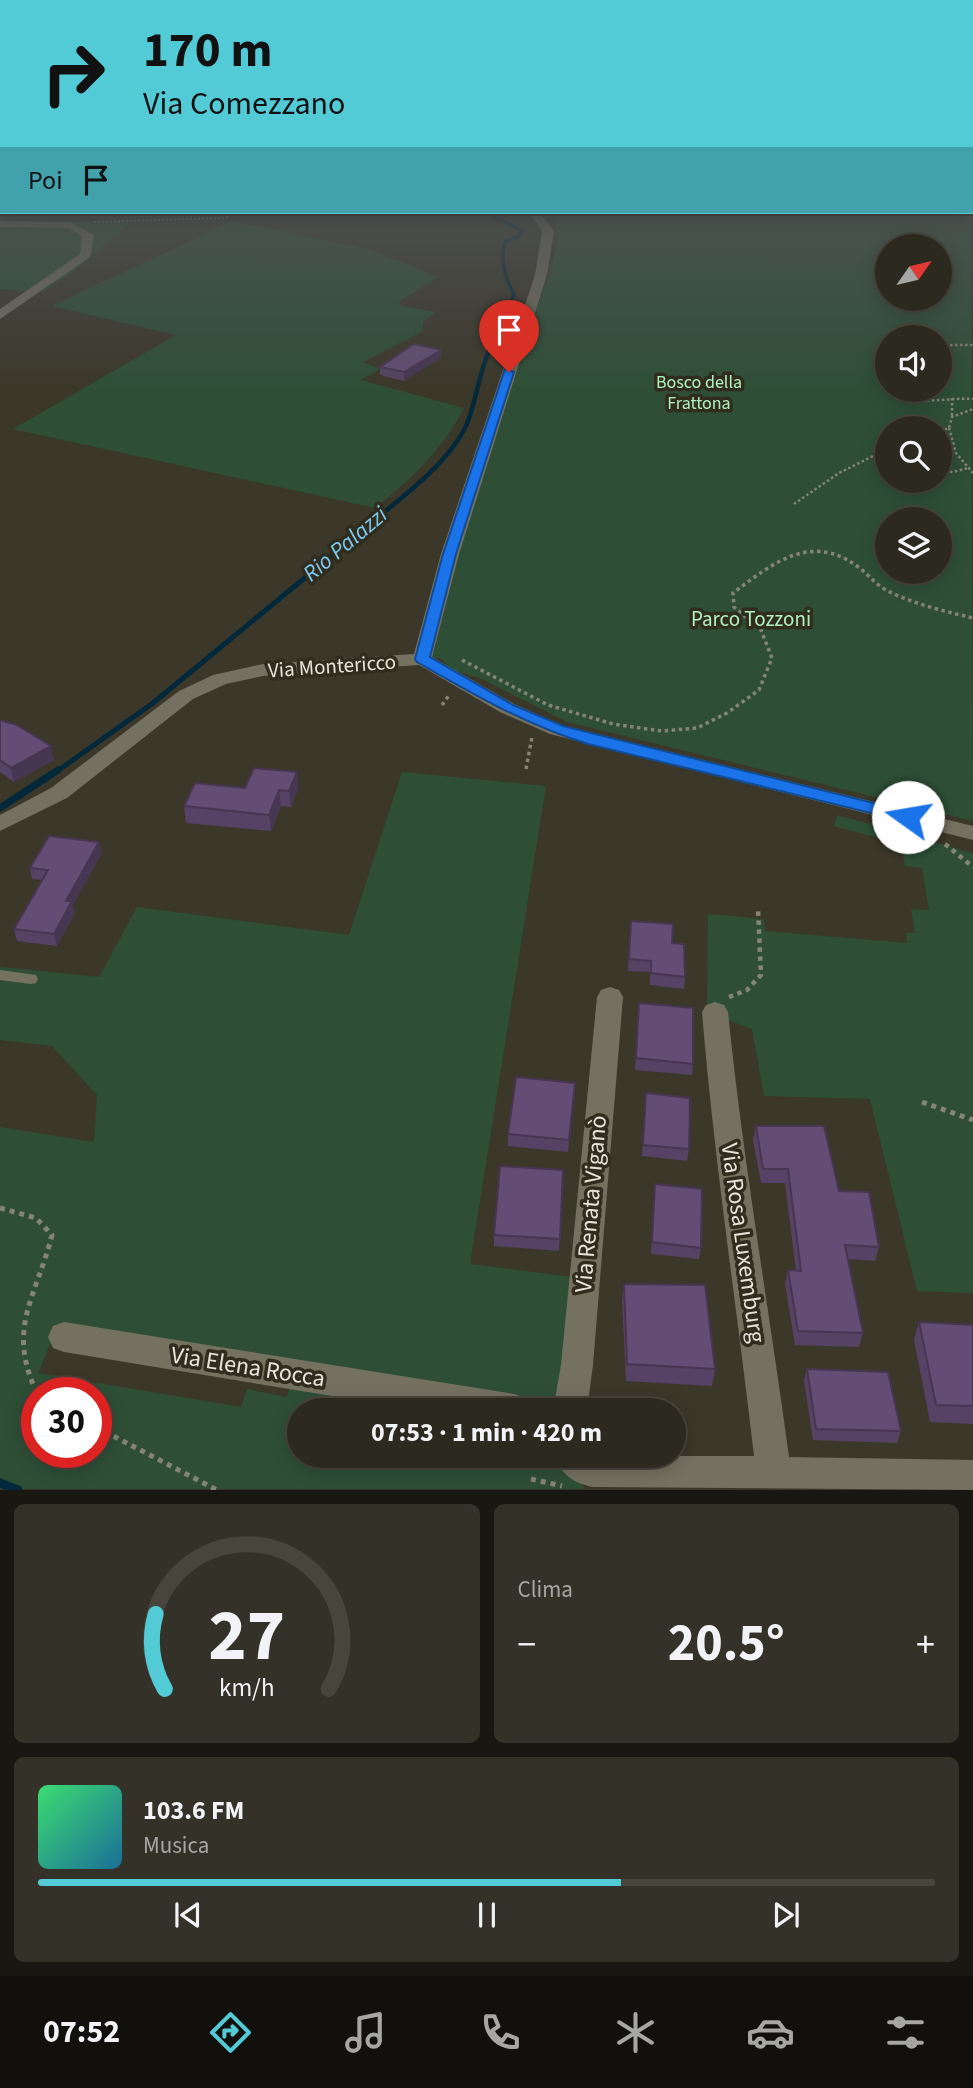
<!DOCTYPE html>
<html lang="it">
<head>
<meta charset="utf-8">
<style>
  body { margin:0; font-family:"Source Sans 3",sans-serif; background:#343128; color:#f1f3f6; height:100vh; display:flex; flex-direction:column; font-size:26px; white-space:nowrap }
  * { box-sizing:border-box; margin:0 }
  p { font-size:23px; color:#a6a6a4 }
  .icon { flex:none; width:38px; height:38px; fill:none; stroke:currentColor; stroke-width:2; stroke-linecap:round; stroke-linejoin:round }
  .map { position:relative; height:1490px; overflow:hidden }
  .panel { display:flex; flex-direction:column; gap:14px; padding:14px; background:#181711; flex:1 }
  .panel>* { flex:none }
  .banner { position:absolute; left:0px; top:0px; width:973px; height:214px; box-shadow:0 4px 18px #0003,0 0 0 2px #48453d; background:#52cbd7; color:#111; overflow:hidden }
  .needle { width:46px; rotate:56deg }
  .controls { position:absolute; left:875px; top:234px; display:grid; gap:14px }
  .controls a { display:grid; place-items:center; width:77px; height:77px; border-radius:50%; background:#2c291f; box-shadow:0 4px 18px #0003,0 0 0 2px #48453d; font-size:35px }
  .speed { position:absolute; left:21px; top:1377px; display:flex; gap:14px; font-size:35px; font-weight:700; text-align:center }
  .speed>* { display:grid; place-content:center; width:91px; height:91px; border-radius:50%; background:#2c291f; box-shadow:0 4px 18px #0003,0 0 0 2px #48453d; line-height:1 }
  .speed .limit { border:10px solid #d22; background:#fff; color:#111 }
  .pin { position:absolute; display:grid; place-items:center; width:60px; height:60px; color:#fff; margin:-72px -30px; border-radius:50% 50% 50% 0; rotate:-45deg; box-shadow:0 0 7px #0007 }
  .pin .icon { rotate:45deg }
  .me { position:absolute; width:77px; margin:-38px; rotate:283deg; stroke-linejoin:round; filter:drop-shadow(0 0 5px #0008) }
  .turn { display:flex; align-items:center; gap:24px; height:147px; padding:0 28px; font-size:32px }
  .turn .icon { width:91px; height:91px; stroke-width:2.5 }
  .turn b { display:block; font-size:49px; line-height:60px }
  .then { display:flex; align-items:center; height:66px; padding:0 28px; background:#0003; gap:14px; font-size:26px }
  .big { font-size:52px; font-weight:700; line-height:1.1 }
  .panel .card { flex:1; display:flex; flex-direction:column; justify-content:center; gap:10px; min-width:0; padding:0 24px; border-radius:10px; background:#343128 }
  .panel .dial { align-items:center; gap:0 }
  .dial svg { height:182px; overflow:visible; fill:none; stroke:#48453d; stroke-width:7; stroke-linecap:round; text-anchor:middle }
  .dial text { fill:#f1f3f6; stroke:none }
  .song { display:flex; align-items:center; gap:21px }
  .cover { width:84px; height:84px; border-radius:10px; background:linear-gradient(135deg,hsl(140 70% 55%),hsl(200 70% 35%)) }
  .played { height:7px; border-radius:4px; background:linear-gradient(90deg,#52cbd7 65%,#48453d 65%) }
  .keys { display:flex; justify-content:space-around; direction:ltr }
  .heat { display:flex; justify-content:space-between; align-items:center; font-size:38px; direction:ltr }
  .panel .tiles { flex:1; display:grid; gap:14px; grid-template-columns:1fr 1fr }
  .card:last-child { grid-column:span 2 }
  .trip { position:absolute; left:287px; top:1398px; width:399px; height:70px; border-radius:35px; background:#2c291f; box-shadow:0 4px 18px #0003,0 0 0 2px #48453d; font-weight:700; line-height:70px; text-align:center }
  .tabs { display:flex; height:112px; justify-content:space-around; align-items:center; background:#12100c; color:#a6a6a4 }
  .tabs .icon { width:49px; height:49px }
  .tabs .current { color:#52cbd7 }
  .tabs b { font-size:32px; color:#f1f3f6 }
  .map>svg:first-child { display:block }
  .green { fill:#2e4f36; fill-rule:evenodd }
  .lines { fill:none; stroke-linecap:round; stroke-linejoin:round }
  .stream-far4 { stroke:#02293b; stroke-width:3.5 }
  .stream-far3 { stroke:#02293b; stroke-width:4.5 }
  .stream-far2 { stroke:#02293b; stroke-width:5 }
  .stream-far1 { stroke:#02293b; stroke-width:7 }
  .stream { stroke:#02293b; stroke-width:9 }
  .path-far4 { stroke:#868377; stroke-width:2; stroke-dasharray:2 2; stroke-linecap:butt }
  .path-far3 { stroke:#868377; stroke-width:2.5; stroke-dasharray:2.5 2.5; stroke-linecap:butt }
  .path-far2 { stroke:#868377; stroke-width:3.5; stroke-dasharray:3.5 3.5; stroke-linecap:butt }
  .path-far1 { stroke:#868377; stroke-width:4.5; stroke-dasharray:4.5 4.5; stroke-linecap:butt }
  .path { stroke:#868377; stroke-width:5; stroke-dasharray:5 5; stroke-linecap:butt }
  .lane { fill:#757161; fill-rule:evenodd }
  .street { fill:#757161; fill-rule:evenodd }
  .wall { fill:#564264 }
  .shaded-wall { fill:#463651 }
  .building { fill:#644d74; stroke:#463651; stroke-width:2 }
  .route { fill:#1a73e8; stroke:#114b97; stroke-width:2 }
  .labels { text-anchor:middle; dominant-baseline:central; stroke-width:7; stroke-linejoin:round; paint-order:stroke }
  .far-park-label { font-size:18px; fill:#aff1bd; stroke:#302d1f }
  .park-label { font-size:21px; fill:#aff1bd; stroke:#302d1f }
  .street-label { font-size:21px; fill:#e5e3da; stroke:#302d1f }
  .water-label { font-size:23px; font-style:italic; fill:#7dcaf3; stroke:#302d1f }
  .near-street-label { font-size:24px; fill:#e5e3da; stroke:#302d1f }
</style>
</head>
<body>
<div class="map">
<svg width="973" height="1490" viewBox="0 0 973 1490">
  <rect width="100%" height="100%" fill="#3b3729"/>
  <path class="green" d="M 971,183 L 973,821 L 567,722 L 480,678 L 451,670 L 441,658 L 427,658 L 501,403 L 549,276 L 558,242 L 556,222 L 543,212 L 971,212 ZM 887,247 L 940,247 L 940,299 L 887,299 ZM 887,338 L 940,338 L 940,390 L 887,390 ZM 887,429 L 940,429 L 940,481 L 887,481 ZM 887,520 L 940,520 L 940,572 L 887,572 Z
    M 133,221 L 74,271 L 43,292 L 0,289 L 0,223 Z
    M 232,221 L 371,250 L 438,277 L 399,302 L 402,306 L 436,312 L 423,322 L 423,331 L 363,362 L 380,369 L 361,380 L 464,408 C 442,450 412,479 375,508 L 13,429 L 176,335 L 52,306 Z
    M 402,772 L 546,786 L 470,1264 L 572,1277 L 562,1390 L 555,1410 L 299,1410 L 299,1456 L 570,1456 L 585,1489 L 0,1489 L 0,1127 L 94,1142 L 97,1095 L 52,1046 L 0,1040 L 0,967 L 99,977 L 137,907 L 349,935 ZM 56,1331 L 295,1370 L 287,1397 L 247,1389 L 241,1407 L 38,1373 ZM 37,1393 L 96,1393 L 96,1452 L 37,1452 Z
    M 837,815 L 973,853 L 973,1293 L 917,1291 L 870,1099 L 764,1096 L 752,1029 L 707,1012 L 708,914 L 764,919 L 765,931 L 907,943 L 906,933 L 915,933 L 911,909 L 929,910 L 922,868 L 905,866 L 901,844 L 834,826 Z"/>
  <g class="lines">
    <path class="stream-far4" d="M 485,212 L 523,231 L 518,237 L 505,242 C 500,262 505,277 514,294 L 510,303 L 515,309 L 500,334"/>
    <path class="stream-far3" d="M 367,526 C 400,499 447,465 466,426 C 478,400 481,350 502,332"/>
    <path class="stream-far2" d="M 56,772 L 153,703 L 370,524"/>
    <path class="stream-far1" d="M 0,808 L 58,770"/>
    <path class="stream" d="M 0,1483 L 18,1490"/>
    <path class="path-far4" d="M 94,222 L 223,218 L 238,212"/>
    <path class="path-far3" d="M 940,345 L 973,345
      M 887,372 L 883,374 L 887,389
      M 889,390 C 914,408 944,397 973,399
      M 952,398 L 952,416
      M 949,428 L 956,453 L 973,473
      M 940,431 L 949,428 L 952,417 L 973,409
      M 879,455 L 887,458
      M 940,471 L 953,472 L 968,468
      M 794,504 L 839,473 L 887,449"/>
    <path class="path-far2" d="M 462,660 L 548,705 L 613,724 L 662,731 L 697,728 L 727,713 L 759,690 L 772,658 L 761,630 L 734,607 L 733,593 C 772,564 810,532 857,566 C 868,574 875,584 886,590 C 913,604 944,611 973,618
      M 442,705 L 450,694
      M 526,769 L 532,737"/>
    <path class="path-far1" d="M 945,844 L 973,867
      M 729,997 L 747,990 L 761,975 L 758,909"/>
    <path class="path" d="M 922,1102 L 973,1120
      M 0,1208 L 36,1218 L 52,1235 C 36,1298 6,1328 37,1393
      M 96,1427 L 217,1490
      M 531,1479 L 562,1486"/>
    <path class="lane" d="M 0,970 L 36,975 L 38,979 L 36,983 L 31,984 L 0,980 Z"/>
    <path class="street" d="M 529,212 L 539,212 L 554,231 L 547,275 L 459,554 L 432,657 L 514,704 L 564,726 L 973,826 L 973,840 L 550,734 L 500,712 L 419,665 L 263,676 L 226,684 L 193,699 L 67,798 L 0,831 L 0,815 L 51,788 L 179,691 L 213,675 L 263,664 L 414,654 L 441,554 L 535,275 L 542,231 Z
      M 0,221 L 70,222 L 94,235 L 90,257 L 0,319 L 0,309 L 80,254 L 82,236 L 68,228 L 0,227 Z
      M 610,987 L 619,990 L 623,997 L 593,1365 L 587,1410 L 553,1410 L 561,1365 L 597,997 L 601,990 Z
      M 715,1002 L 724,1005 L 728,1012 C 743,1161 769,1308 789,1457 L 973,1460 L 973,1490 L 593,1487 C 573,1483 562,1475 554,1456 L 754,1456 C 737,1308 714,1160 702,1012 L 706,1005 Z
      M 64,1322 L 514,1394 L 526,1398 L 531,1410 L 418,1410 L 64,1352 L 53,1348 L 48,1337 L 53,1326 Z"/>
  </g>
  <path class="wall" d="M 441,350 L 441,358 L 404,381 L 380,375 L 380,367 Z
    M 0,720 L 54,760 L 14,782 L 0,772 Z
    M 297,772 L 298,789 L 291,807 L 281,806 L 271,831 L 186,823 L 184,806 Z
    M 102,853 L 73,905 L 75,913 L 57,946 L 17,941 L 14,929 L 42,880 L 32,879 L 30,868 Z
    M 631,921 L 672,943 L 685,977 L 684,989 L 650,985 L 650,972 L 628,971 Z
    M 639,1003 L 693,1064 L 692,1075 L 635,1070 Z
    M 575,1083 L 568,1152 L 508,1146 L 508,1134 Z
    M 646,1093 L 689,1149 L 687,1161 L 642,1156 Z
    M 756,1126 L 839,1191 L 879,1247 L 875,1261 L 848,1259 L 863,1333 L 859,1347 L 795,1345 L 785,1284 L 788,1270 L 796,1271 L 785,1183 L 761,1183 L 753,1140 Z
    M 563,1170 L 559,1251 L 494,1246 L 494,1235 Z
    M 655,1184 L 701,1248 L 699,1259 L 651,1254 Z
    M 624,1284 L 715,1369 L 712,1386 L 626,1381 L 622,1301 Z
    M 919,1322 L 973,1325 L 973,1424 L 930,1422 L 914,1340 Z
    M 807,1369 L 901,1431 L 897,1443 L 813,1440 L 804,1380 Z"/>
  <path class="shaded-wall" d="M 441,350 L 441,358 L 404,381 L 404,372 Z
    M 51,746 L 54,760 L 14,782 L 11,768 Z
    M 297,772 L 298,789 L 291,807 L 289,791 Z
    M 279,790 L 281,806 L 271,831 L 269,815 Z
    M 99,842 L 102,853 L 73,905 L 75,913 L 57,946 L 54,934 L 66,901 Z"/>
  <path class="building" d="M 414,344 L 441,350 L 404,372 L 380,367 Z
    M 0,720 L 17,725 L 51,746 L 11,768 L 0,760 Z
    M 254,768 L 297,772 L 289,791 L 279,790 L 269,815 L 184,806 L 195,783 L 245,788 Z
    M 49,836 L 99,842 L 66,901 L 72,901 L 54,934 L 14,929 L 48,870 L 30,868 Z
    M 631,921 L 673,924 L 672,943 L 684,944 L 685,977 L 651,973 L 651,961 L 629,959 Z
    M 639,1003 L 693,1008 L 693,1064 L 636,1058 Z
    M 516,1077 L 575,1083 L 569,1140 L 508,1134 Z
    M 646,1093 L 690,1098 L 689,1149 L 643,1145 Z
    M 756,1126 L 824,1126 L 839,1191 L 869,1192 L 879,1247 L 845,1245 L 863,1333 L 798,1331 L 788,1270 L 801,1271 L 788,1169 L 763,1169 Z
    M 500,1166 L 563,1170 L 560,1239 L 494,1235 Z
    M 655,1184 L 702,1189 L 701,1248 L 652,1242 Z
    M 624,1284 L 705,1285 L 715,1369 L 627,1364 Z
    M 919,1322 L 973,1325 L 973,1406 L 936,1405 Z
    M 807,1369 L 888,1372 L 901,1431 L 816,1429 Z"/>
  <linearGradient id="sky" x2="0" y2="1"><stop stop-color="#201e17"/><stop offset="0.47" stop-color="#4f5354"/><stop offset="1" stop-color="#4f5354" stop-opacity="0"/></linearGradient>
  <rect width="973" height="392" fill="url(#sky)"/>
  <path class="route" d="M 505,369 L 514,372 L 456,554 L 430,657 L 513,705 L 563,726 L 914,813 L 917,817 L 914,820 L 908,822 L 588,744 C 526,725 473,694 417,662 L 415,659 L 443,554 Z"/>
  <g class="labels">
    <g class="far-park-label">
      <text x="699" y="382">Bosco della<tspan x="699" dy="21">Frattona</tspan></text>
    </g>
    <g class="park-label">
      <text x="751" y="619">Parco Tozzoni</text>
    </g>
    <g class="street-label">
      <text transform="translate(332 666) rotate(-4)">Via Montericco</text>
    </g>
    <g class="water-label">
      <text transform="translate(345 544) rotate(-40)">Rio Palazzi</text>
    </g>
    <g class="near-street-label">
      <text transform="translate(591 1204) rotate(-85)">Via Renata Viganò</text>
      <text transform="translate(743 1243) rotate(82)">Via Rosa Luxemburg</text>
      <text transform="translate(248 1367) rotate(9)">Via Elena Rocca</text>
    </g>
  </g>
</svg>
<div class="controls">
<a><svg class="needle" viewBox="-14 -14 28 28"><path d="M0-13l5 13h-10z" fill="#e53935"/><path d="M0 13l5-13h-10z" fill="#a6a6a4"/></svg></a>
<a><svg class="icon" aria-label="sound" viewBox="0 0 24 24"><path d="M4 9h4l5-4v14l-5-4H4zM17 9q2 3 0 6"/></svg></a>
<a><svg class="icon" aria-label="search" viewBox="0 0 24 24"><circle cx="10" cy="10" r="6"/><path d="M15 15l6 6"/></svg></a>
<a><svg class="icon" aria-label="layers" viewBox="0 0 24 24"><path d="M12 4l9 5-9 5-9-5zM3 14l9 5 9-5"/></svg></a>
</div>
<div class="speed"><div class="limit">30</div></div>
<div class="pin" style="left:509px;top:372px;background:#d93025"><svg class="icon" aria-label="arrive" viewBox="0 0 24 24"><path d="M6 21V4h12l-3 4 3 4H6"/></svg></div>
<svg class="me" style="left:908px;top:817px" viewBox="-20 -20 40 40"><circle r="19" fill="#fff"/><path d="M0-13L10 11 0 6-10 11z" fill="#1a73e8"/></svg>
<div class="trip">07:53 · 1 min · 420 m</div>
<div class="banner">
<div class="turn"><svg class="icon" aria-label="right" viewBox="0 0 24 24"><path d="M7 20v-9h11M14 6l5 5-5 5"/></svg><div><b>170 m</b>Via Comezzano</div></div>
<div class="then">Poi<svg class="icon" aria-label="arrive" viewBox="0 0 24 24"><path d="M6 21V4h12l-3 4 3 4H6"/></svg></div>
</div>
</div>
<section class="panel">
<div class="tiles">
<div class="card dial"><svg viewBox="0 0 100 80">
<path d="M14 69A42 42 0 1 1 86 69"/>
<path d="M14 69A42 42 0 0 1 10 36" stroke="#52cbd7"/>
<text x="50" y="56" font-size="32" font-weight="700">27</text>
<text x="50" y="72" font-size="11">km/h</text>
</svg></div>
<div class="card"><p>Clima</p>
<div class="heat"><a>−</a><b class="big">20.5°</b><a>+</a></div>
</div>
<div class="card">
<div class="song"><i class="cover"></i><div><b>103.6 FM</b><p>Musica</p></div></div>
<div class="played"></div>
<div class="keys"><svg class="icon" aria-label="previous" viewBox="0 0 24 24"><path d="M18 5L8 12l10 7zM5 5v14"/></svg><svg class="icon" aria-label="pause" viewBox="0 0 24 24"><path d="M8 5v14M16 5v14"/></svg><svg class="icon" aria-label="next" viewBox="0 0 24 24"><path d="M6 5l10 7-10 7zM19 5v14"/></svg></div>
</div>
</div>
</section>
<nav class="tabs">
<b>07:52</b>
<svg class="icon current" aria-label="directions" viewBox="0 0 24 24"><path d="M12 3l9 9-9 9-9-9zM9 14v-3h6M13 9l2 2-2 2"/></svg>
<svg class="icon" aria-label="music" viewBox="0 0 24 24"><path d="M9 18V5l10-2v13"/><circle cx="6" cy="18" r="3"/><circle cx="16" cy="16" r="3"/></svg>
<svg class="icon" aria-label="phone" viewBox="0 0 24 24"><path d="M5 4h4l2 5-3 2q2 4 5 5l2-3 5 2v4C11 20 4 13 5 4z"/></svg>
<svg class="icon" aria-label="climate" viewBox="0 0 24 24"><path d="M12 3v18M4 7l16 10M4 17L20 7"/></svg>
<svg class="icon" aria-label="car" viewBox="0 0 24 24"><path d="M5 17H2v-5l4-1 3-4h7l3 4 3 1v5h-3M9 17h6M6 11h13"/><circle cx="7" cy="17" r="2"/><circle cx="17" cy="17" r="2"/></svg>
<svg class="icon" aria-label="filters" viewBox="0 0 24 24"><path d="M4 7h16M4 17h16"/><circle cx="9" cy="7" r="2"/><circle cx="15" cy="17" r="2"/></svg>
</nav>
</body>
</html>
